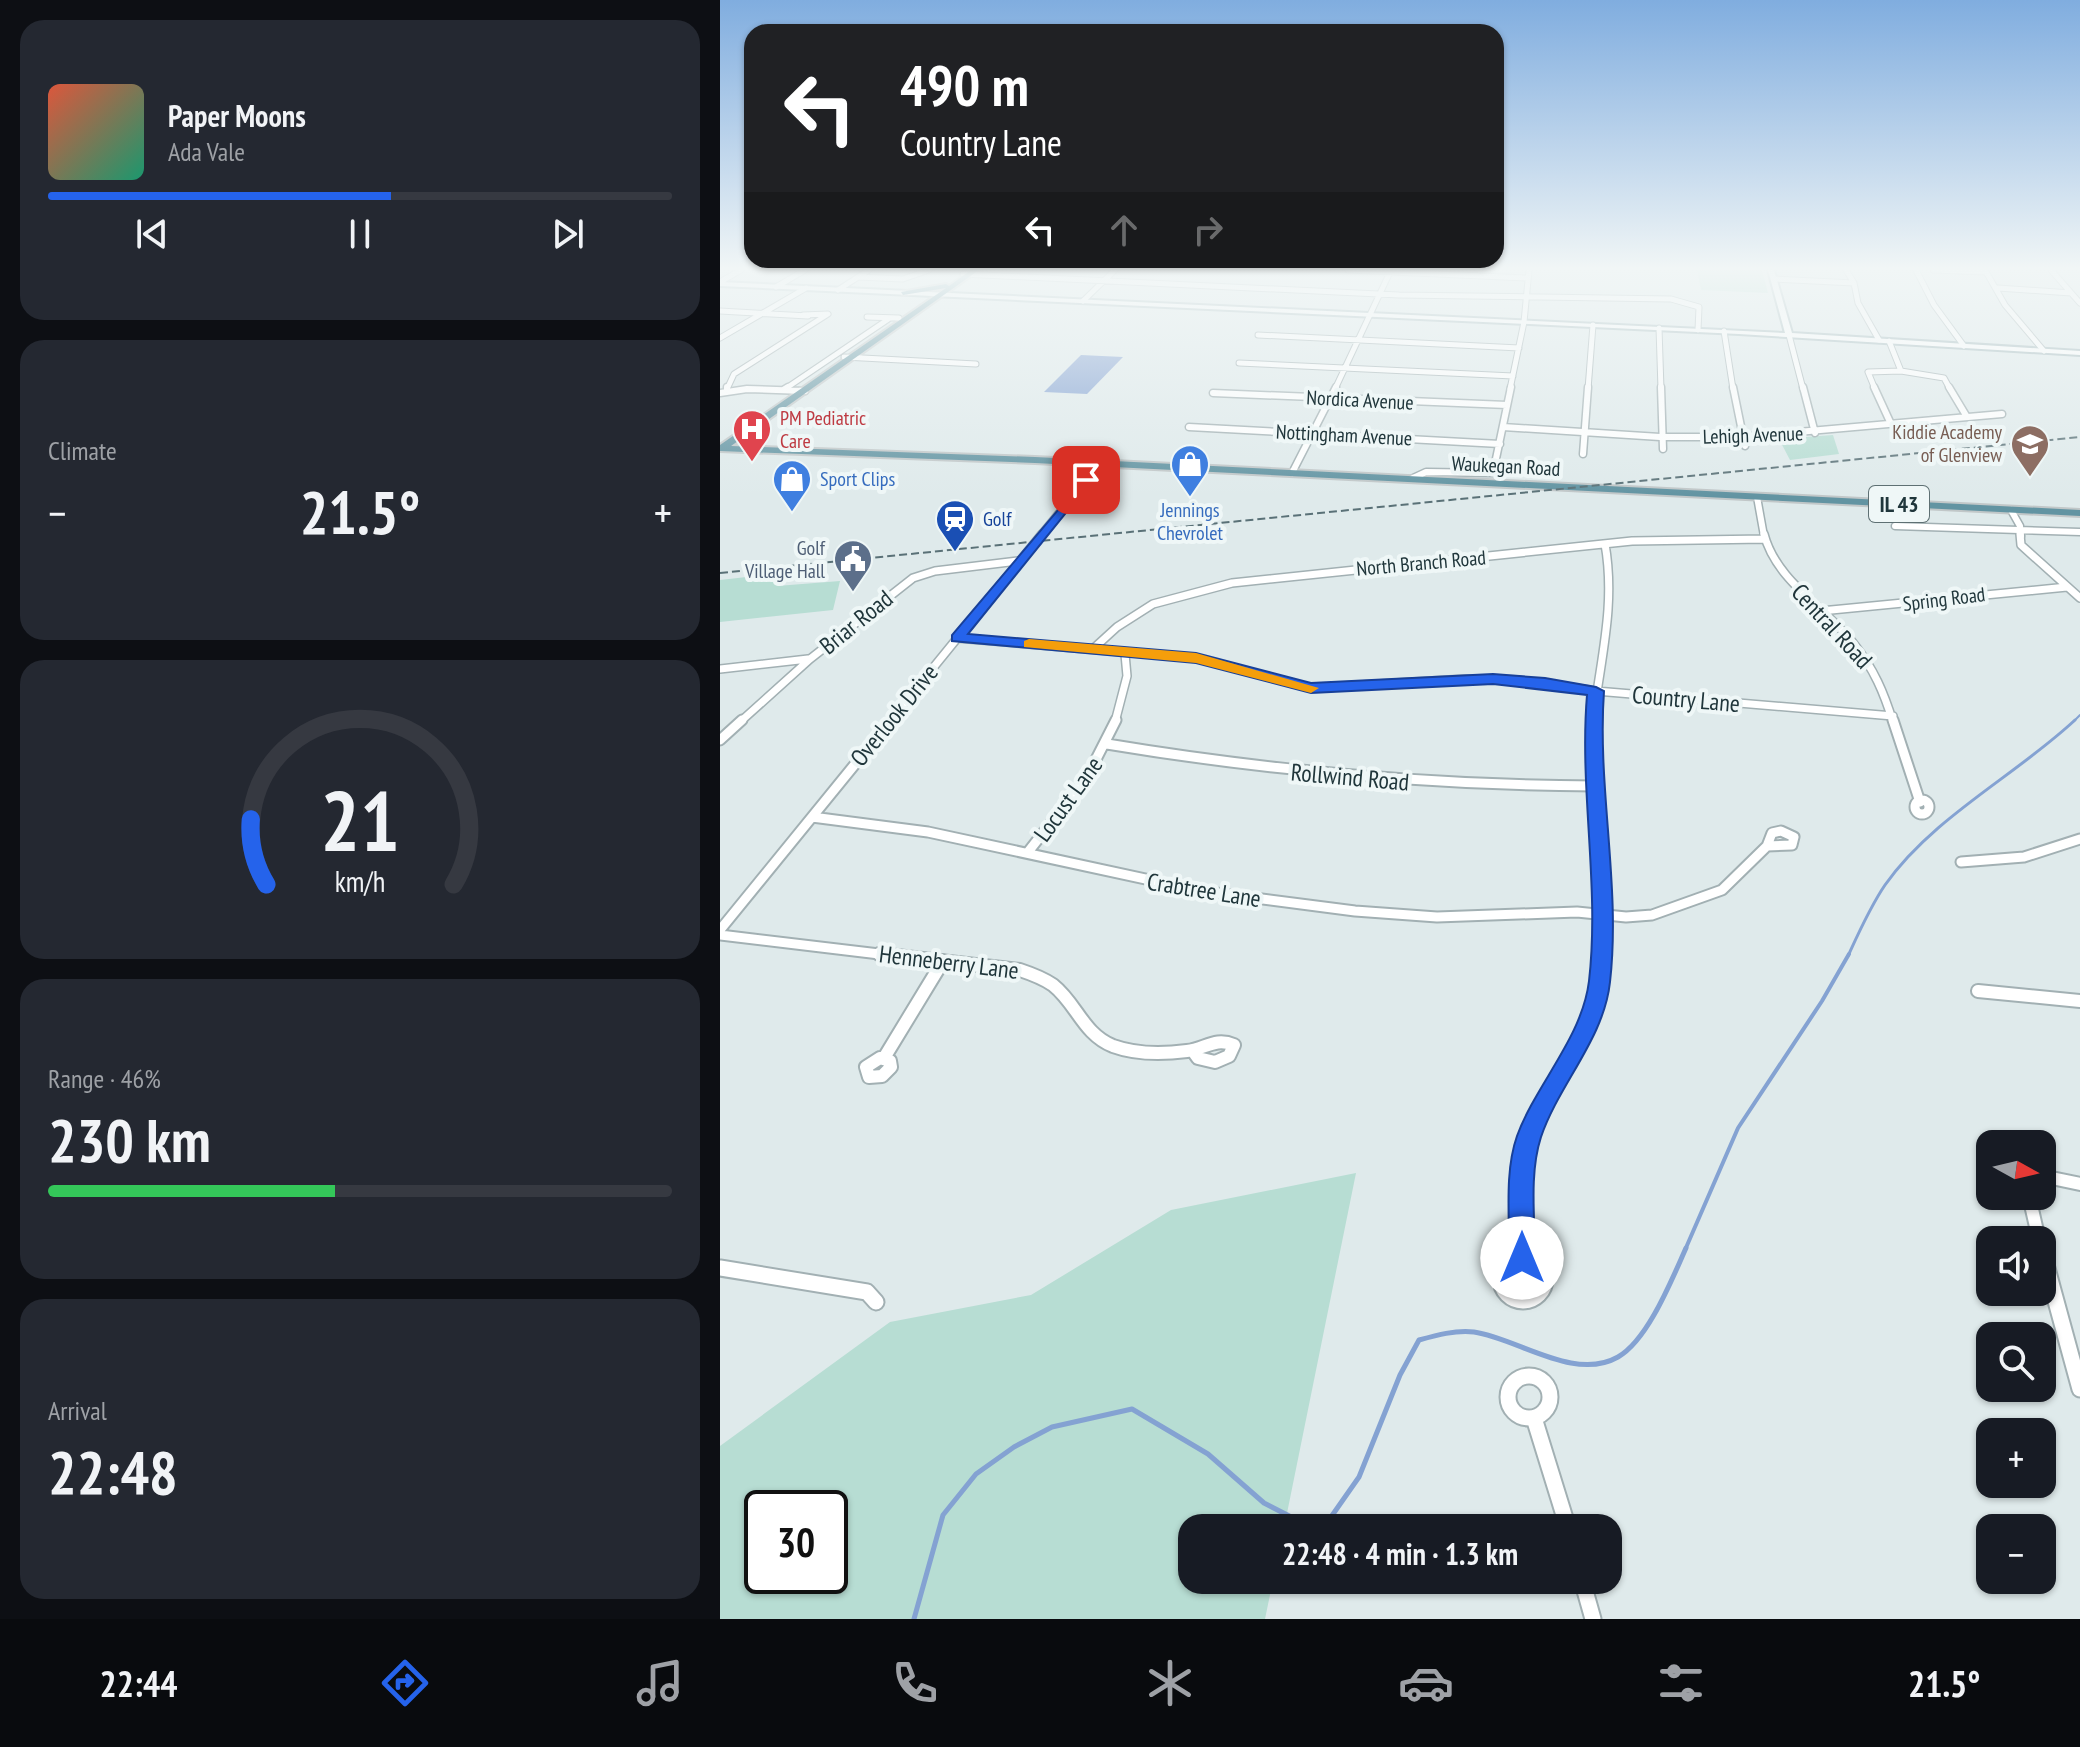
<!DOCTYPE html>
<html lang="en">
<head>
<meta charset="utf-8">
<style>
  body { margin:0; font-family:"PT Sans Narrow",sans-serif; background:#242831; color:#f1f3f6; height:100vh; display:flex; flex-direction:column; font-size:30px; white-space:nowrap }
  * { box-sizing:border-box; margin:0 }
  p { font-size:26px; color:#9ea1a6 }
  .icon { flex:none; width:44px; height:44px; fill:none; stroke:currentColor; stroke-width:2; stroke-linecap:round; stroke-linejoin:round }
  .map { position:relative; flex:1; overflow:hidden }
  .side { display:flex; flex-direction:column; gap:20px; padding:20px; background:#0d0f14; width:720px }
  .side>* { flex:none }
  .banner { position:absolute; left:24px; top:24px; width:760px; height:244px; border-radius:24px; box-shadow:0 2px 6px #0004; background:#202124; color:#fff; overflow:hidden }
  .needle { width:52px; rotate:98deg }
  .buttons { position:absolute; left:1256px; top:1130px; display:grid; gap:16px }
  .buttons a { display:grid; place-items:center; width:80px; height:80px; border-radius:16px; background:#171b24; box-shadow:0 2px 6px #0004; font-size:40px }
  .speed { position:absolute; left:24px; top:1490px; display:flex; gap:16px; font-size:40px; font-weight:700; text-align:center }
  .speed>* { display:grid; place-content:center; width:104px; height:104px; border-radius:50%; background:#171b24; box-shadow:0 2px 6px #0004; line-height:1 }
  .speed .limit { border:4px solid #111; border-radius:12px; background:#fff; color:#111 }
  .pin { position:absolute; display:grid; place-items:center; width:68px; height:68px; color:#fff; margin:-34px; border-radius:16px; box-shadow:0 4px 12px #0006 }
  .me { position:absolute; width:88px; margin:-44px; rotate:0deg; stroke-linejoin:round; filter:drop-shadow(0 0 6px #0008) }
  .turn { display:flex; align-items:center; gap:28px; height:168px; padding:0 24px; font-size:36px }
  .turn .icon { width:104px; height:104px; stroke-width:2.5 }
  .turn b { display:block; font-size:56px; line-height:68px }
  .lanes { display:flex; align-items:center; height:76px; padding:0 24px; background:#0003; justify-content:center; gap:40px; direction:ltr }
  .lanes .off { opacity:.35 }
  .big { font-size:60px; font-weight:700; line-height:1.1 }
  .side .widget { flex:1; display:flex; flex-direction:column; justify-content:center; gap:12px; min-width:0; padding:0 28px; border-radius:24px; background:#242831 }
  .side .dial { align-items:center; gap:0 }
  .dial svg { height:208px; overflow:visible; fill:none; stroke:#363941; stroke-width:7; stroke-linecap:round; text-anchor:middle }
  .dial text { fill:#f1f3f6; stroke:none }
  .song { display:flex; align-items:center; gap:24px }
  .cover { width:96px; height:96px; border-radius:12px; background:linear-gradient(135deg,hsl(10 70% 55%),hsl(160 70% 35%)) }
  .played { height:8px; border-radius:4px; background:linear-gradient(90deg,#2563eb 55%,#363941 55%) }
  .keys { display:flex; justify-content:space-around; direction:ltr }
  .heat { display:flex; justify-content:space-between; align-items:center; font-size:44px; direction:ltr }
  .charge { height:12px; border-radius:6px; background:linear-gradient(90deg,#34c759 46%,#363941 0) }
  .trip { position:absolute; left:458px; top:1514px; width:444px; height:80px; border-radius:24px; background:#171b24; box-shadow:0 2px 6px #0004; font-weight:700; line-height:80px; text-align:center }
  .tab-bar { display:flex; height:128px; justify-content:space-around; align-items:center; background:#090b0e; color:#9ea1a6 }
  .tab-bar .icon { width:56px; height:56px }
  .tab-bar .active { color:#2563eb }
  .tab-bar b { font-size:36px; color:#f1f3f6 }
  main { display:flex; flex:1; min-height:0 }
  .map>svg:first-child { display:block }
  .green { fill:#b7ddd3; fill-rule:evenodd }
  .water { fill:#84a2d2 }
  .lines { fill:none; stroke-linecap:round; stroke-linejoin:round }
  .stream-far3 { stroke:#84a2d2; stroke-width:2 }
  .stream-far2 { stroke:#84a2d2; stroke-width:3 }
  .stream-far1 { stroke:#84a2d2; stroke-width:4 }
  .stream { stroke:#84a2d2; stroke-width:5 }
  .minor-far5-casing { stroke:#a2b0b3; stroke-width:7 }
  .minor-far4-casing { stroke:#a2b0b3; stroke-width:9 }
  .minor-far3-casing { stroke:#a2b0b3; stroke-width:10 }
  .minor-far2-casing { stroke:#a2b0b3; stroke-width:13 }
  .minor-far1-casing { stroke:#a2b0b3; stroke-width:16 }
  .minor-casing { stroke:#a2b0b3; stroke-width:19 }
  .secondary-casing { stroke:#a0b6ba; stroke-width:4 }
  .primary-casing { stroke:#c1c7c8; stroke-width:4 }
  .minor-far5 { stroke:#fff; stroke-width:5 }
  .minor-far4 { stroke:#fff; stroke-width:6 }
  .minor-far3 { stroke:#fff; stroke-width:7 }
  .minor-far2 { stroke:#fff; stroke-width:9 }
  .minor-far1 { stroke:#fff; stroke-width:12 }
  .minor { stroke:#fff; stroke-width:15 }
  .secondary { fill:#fff; fill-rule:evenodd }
  .primary { fill:#6294a2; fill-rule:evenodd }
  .rail { stroke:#5a7177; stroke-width:2; stroke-dasharray:8 4; stroke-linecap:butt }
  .route { fill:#2563eb; stroke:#184099; stroke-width:2 }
  .slow { fill:#f59e0b }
  .labels { text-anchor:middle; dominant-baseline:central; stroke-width:8; stroke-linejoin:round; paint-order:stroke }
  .far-street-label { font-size:20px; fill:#20363b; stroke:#eff7f7 }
  .far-health-label { font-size:20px; fill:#be3a42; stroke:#eff7f7; text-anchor:start }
  .far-education-label { font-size:20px; fill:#785e54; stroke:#eff7f7; text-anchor:end }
  .far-shop-label { font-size:20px; fill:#366cbe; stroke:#eff7f7; text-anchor:start }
  .far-transit-label { font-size:20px; fill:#164399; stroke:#eff7f7; text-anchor:start }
  .far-service-label { font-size:20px; fill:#4e5e75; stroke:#eff7f7; text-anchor:end }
  .shield { fill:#eff7f7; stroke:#5e7073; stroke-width:2 }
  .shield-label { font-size:22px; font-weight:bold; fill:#20363b }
  .street-label { font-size:24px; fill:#20363b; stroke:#eff7f7 }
</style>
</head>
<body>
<main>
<section class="side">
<div class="widget">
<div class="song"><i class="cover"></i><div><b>Paper Moons</b><p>Ada Vale</p></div></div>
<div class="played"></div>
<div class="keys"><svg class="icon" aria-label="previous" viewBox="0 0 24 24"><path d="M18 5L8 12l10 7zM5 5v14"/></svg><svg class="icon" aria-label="pause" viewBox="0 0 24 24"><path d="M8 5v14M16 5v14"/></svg><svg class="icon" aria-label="next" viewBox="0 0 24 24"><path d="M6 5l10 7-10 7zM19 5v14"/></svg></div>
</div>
<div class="widget"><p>Climate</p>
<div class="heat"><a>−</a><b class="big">21.5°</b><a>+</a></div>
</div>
<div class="widget dial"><svg viewBox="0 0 100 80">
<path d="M14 69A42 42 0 1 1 86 69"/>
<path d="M14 69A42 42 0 0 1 8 44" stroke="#2563eb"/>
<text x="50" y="56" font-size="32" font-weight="700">21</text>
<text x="50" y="72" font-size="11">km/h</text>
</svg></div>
<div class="widget"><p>Range · 46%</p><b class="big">230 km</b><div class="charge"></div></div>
<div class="widget"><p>Arrival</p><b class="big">22:48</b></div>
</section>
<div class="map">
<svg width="1360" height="1619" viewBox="0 0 1360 1619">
  <rect width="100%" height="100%" fill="#dfeaeb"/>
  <path class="green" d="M 977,270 L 1042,270 L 1048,293 L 981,290 Z
    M 1113,435 L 1119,454 L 1070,460 L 1059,439 Z
    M 61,573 L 57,586 L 120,581 L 113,610 L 0,622 L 0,580 Z
    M 636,1173 L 564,1528 L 472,1528 L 472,1580 L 553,1580 L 545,1619 L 0,1619 L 0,1446 L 170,1322 L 311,1295 L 451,1210 ZM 42,1508 L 110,1508 L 110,1576 L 42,1576 Z"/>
  <path class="water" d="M 361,355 L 403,357 L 367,394 L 324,392 Z"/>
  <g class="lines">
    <path class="stream-far3" d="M 1353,722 L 1360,715"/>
    <path class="stream-far2" d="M 1128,956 C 1139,932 1150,907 1165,885 C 1213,817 1295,776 1355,720"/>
    <path class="stream-far1" d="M 965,1250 L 1018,1128 L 1102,1001 L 1129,954"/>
    <path class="stream" d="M 194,1619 L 223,1515 L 256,1474 L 294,1447 L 332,1427 L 412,1409 L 488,1454 L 544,1503 L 583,1523 L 611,1517 L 639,1477 L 680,1375 L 699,1340 C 717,1335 735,1330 754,1332 C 797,1338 854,1382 898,1357 C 928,1340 952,1279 966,1248"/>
    <defs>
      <path id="minor-far5" d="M 628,270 L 808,278
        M 1126,270 L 1134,283 L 1138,303 L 1159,340
        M 1196,270 L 1214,305 L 1244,346
        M 1213,270 L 1266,272
        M 1265,270 L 1285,305 L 1324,351
        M 1331,270 L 1360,303
        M 243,274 L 679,295 L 951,299 L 979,307 L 978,330
        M 138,277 L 183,279 L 209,270
        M 1054,279 L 1134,283
        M 0,282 L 21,270
        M 56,287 L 85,270
        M 1278,288 L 1351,293
        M 118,290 L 149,270
        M 363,301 L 395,270
        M 0,311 L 88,316
        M 147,317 L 179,318
        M 939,328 L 941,389
        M 1004,331 L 1013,389
        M 538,335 L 799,348
        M 1069,335 L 1083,389
        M 0,338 L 86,288
        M 1169,341 L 1181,371
        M 124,357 L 256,364
        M 519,363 L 793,376
        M 7,389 L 14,374 L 108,314 L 83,315
        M 65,389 L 170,318
        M 615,389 L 671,270
        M 790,389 L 804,322 L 809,270
        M 868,389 L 873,325
        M 1155,389 L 1148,372 L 1181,371 L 1224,378 L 1230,389"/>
      <path id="minor-far4" d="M 7,387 L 7,391
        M 941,387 L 943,449
        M 1013,387 L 1025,446
        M 1083,387 L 1095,433
        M 1154,387 L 1171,424
        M 1229,387 L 1247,417
        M 63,390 L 68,387
        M 0,393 L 27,389 L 85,391
        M 493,393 L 787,405
        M 469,427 L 780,444
        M 783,427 L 940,437 L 1021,437 L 1282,414
        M 863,454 L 868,387
        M 572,473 L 616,387
        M 691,479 L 706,472 L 773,473 L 791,387
        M 1037,497 L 1044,536
        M 1291,510 L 1300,526 L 1301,536
        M 1175,526 L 1360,532
        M 320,536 L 380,463"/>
      <path id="minor-far3" d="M 1044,534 C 1056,581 1106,608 1134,644 C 1154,669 1164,693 1173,722
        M 1300,534 L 1301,545 L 1360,598
        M 1101,611 L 1347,587
        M 237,638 L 476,658 L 591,688 L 746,679 L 797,680 L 876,691 L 1173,716
        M 374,648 L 397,627 L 433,604 L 512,583 L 912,541 L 1045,539
        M 0,669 L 88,659
        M 20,722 L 90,659 L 193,578 L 215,571 L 298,561
        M 169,722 L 322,534
        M 395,722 L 407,676 L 405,654
        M 873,722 C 880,660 896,606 885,544"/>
      <path id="minor-far2" d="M 873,720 L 882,913 L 880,956
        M 1173,720 L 1200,802
        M 0,740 L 22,720
        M 387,744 C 549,771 711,785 875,786
        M1195 807a7 7 0 1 1 14 0a7 7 0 1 1-14 0Z
        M 92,817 L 208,832 L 481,891 L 635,911 L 717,917 L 857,912 L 906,917 L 932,915 L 1002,890 L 1047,846
        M 1061,831 L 1074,837 L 1072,845 L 1047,846 L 1052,833 Z
        M 308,852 L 367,777 L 396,720
        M 1241,862 L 1304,857 L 1360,839
        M 0,930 L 171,720
        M 0,935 L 176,956"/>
      <path id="minor-far1" d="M 159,954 L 300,970 C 312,974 323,978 333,985 C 357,1004 363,1034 393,1046 C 415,1054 444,1054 467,1051 C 485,1049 495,1037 514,1045 L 509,1056 L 495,1062 L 478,1058 L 473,1051
        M 1258,991 L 1360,1001
        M 160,1058 L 170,1061 L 171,1067 L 162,1076 L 149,1077 L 146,1067 Z
        M 164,1058 L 223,961
        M 1322,1176 L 1360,1184
        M 1309,1196 L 1319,1240
        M 802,1250 L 803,1171 L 809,1137 L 868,1022 L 879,984 L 880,954"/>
      <path id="minor" d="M 1322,1250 L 1360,1389
        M781 1279a22 22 0 1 1 44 0a22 22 0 1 1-44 0Z
        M 802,1258 L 802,1248
        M 0,1268 L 147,1292 L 156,1302
        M788 1397a21 21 0 1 1 42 0a21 21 0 1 1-42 0Z
        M 814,1418 L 848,1528
        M 862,1580 L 873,1619"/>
      <path id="secondary" d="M 1048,270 L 1054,270 L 1072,333 L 1360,351 L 1360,355 L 1019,334 L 0,286 L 0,282 L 1065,333 Z"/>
      <path id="primary" d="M 251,270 L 259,270 L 11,446 L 315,457 L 1360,510 L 1360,516 L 315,463 L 0,451 L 0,445 L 226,288 L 183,295 L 181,292 L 226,284 L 229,286 Z"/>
    </defs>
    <use href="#minor-far5" class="minor-far5-casing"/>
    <use href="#minor-far4" class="minor-far4-casing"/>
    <use href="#minor-far3" class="minor-far3-casing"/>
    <use href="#minor-far2" class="minor-far2-casing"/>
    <use href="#minor-far1" class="minor-far1-casing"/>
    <use href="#minor" class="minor-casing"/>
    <use href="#secondary" class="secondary-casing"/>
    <use href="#primary" class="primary-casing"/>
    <use href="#minor-far5" class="minor-far5"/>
    <use href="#minor-far4" class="minor-far4"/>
    <use href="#minor-far3" class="minor-far3"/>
    <use href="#minor-far2" class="minor-far2"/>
    <use href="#minor-far1" class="minor-far1"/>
    <use href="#minor" class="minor"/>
    <use href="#secondary" class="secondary"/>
    <use href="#primary" class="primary"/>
    <path class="rail" d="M 0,573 L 1360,437"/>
  </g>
  <linearGradient id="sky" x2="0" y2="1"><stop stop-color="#80addf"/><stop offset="0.54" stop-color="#f1f6f6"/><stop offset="1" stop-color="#f1f6f6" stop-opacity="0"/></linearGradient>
  <rect width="1360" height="497" fill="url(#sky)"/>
  <path class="route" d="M 366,477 L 372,480 L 370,483 L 248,634 L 476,653 L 591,683 L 773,674 L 825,678 L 876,687 L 884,691 C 877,788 901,886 890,982 C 884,1039 839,1084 821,1137 C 809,1174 815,1219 815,1258 L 812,1266 L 802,1270 L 793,1266 L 789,1258 C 790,1219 784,1173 797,1136 C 816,1084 862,1038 869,981 C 880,886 859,790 867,695 L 773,684 L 591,693 L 476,663 L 232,641 L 232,635 Z"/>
  <path class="slow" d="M 309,639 L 476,653 L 599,688 L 591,693 L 476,663 L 304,647 L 304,641 Z"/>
  <defs>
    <symbol id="hospital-pin" viewBox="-11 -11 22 30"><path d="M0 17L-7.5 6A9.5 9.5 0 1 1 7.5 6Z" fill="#e0444e" stroke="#eff7f7"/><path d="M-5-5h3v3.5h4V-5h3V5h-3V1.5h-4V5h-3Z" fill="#fff"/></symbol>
    <symbol id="school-pin" viewBox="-11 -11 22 30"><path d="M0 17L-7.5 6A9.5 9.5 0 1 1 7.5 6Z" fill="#8d6e63" stroke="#eff7f7"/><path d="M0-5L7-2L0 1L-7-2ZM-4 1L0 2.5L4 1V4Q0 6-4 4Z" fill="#fff"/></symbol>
    <symbol id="shop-pin" viewBox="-11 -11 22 30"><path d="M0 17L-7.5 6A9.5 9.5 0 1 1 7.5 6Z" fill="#3f7fe0" stroke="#eff7f7"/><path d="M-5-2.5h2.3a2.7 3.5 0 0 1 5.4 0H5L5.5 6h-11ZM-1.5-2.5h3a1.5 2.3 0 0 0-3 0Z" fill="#fff"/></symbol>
    <symbol id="station-pin" viewBox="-11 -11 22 30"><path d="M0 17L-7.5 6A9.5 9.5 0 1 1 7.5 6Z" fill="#1a4fb4" stroke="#eff7f7"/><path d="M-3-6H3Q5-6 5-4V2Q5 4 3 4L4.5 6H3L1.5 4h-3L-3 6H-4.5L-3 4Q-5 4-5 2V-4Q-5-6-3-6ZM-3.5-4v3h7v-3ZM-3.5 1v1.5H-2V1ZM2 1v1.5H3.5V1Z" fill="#fff"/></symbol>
    <symbol id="civic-pin" viewBox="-11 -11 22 30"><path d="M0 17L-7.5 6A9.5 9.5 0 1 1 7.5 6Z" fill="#5c6f8a" stroke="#eff7f7"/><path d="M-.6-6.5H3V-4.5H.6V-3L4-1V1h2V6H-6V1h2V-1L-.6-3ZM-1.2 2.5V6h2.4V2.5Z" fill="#fff"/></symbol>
  </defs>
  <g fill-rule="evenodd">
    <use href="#hospital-pin" x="10" y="407" width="44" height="60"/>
    <use href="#school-pin" x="1288" y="422" width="44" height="60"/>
    <use href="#shop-pin" x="448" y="442" width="44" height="60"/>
    <use href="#shop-pin" x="50" y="457" width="44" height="60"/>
    <use href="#station-pin" x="213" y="497" width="44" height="60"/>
    <use href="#civic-pin" x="111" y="537" width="44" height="60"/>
  </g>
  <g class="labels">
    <g class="far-street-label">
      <text transform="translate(640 400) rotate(3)">Nordica Avenue</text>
      <text transform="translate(624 435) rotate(3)">Nottingham Avenue</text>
      <text transform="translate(1033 435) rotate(-2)">Lehigh Avenue</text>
      <text transform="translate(786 466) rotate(3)">Waukegan Road</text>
      <text transform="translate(701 563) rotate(-5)">North Branch Road</text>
      <text transform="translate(1224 599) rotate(-7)">Spring Road</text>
    </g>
    <g class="far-health-label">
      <text x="60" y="418">PM Pediatric<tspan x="60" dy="23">Care</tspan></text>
    </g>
    <g class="far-education-label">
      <text x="1282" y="432">Kiddie Academy<tspan x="1282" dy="23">of Glenview</tspan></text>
    </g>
    <g class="far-shop-label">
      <text x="100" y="479">Sport Clips</text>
      <text x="470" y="510" text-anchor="middle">Jennings<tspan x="470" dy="23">Chevrolet</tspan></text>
    </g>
    <g class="far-transit-label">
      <text x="263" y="519">Golf</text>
    </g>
    <g class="far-service-label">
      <text x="105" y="548">Golf<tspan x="105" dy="23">Village Hall</tspan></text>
    </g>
    <rect class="shield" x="1149" y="486" width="60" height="36" rx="6"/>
    <g class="shield-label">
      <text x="1179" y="504">IL 43</text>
    </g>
    <g class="street-label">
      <text transform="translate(136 622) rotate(-39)">Briar Road</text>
      <text transform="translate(1112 626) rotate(47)">Central Road</text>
      <text transform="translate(966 699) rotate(5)">Country Lane</text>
      <text transform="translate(174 715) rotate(-51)">Overlook Drive</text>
      <text transform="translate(630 777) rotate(5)">Rollwind Road</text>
      <text transform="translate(348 799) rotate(-54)">Locust Lane</text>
      <text transform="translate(484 890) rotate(9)">Crabtree Lane</text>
      <text transform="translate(229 962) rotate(7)">Henneberry Lane</text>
    </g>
  </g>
</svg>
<div class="buttons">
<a><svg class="needle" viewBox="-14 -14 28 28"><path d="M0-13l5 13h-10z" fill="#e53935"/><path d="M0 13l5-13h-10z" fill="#9ea1a6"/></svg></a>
<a><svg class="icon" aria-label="sound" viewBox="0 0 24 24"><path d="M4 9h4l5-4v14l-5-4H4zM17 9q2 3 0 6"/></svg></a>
<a><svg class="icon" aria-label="search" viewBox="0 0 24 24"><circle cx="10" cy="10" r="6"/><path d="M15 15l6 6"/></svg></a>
<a>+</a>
<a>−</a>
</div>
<div class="speed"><div class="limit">30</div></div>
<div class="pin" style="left:366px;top:480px;background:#d93025"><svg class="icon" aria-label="arrive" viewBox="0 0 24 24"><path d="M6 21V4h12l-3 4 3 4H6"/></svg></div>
<svg class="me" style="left:802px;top:1258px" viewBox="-20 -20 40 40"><circle r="19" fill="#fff"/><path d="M0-13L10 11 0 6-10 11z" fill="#2563eb"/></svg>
<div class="trip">22:48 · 4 min · 1.3 km</div>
<div class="banner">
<div class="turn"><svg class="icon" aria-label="left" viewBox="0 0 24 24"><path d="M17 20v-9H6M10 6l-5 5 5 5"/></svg><div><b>490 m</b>Country Lane</div></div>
<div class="lanes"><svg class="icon" aria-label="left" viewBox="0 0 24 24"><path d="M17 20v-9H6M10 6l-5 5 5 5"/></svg><svg class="icon off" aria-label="ahead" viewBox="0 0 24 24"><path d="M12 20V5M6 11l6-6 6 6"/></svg><svg class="icon off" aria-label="right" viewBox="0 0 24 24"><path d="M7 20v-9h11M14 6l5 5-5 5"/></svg></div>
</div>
</div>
</main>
<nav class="tab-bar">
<b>22:44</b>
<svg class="icon active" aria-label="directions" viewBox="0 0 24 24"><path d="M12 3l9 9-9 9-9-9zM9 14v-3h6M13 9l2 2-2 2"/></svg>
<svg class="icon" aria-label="music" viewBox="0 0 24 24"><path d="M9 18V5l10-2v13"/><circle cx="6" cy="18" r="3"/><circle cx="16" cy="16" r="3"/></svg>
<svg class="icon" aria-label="phone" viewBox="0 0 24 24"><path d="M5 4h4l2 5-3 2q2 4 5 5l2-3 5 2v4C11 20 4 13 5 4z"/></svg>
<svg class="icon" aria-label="climate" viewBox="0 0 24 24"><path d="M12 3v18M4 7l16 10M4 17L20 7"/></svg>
<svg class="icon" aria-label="car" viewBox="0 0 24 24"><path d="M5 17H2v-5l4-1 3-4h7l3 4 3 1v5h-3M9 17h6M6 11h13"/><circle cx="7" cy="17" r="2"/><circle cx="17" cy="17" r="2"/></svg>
<svg class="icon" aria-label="filters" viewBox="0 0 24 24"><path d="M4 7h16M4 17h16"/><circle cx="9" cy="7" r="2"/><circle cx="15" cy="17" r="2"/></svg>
<b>21.5°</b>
</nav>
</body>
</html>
